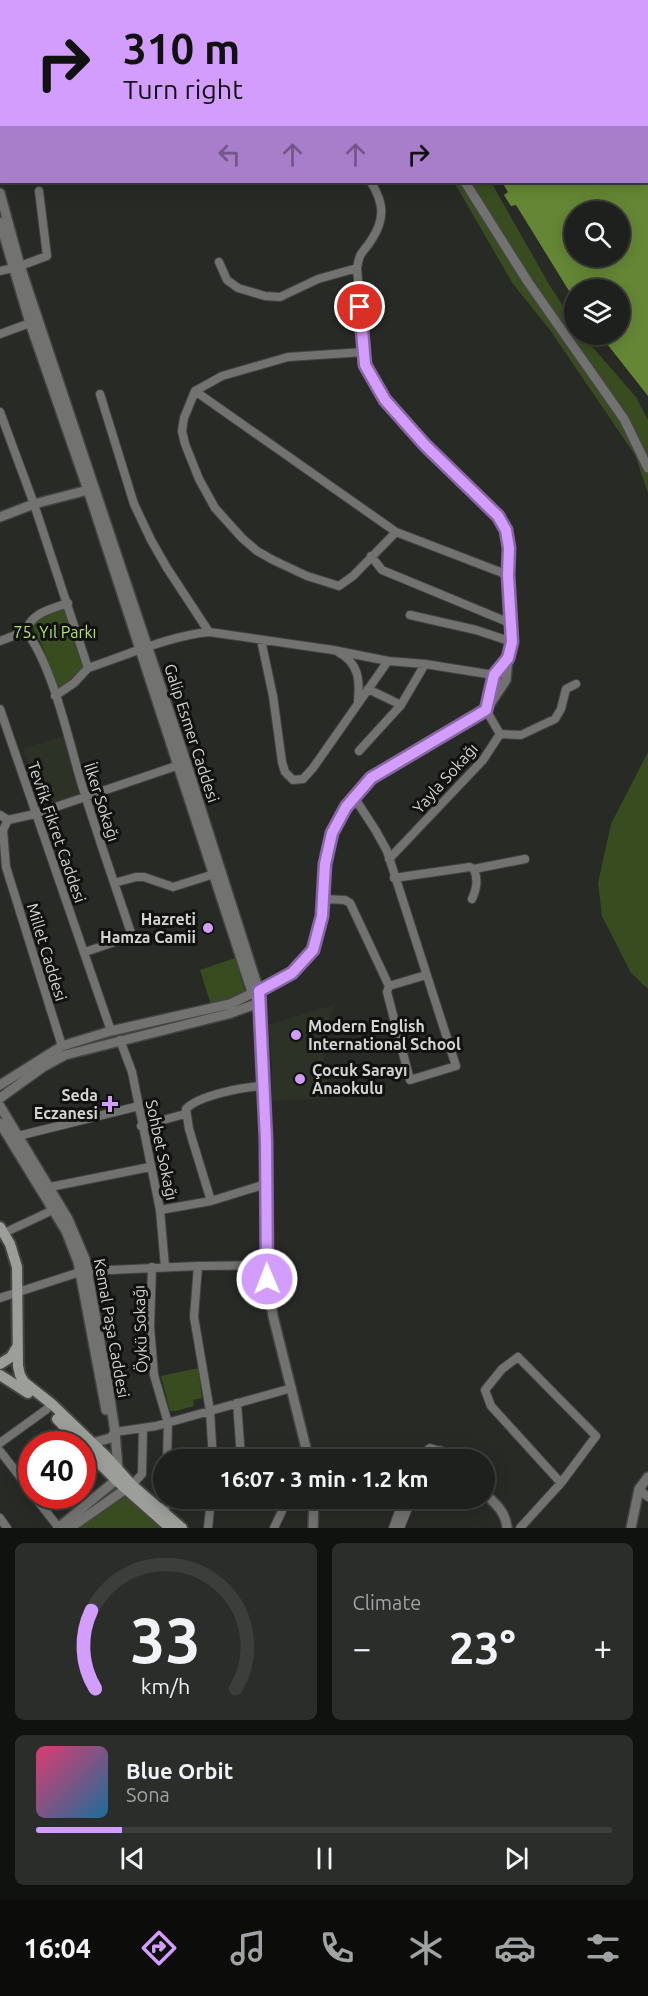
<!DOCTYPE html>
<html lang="en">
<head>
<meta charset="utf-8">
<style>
  body { margin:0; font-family:Ubuntu,sans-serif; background:#2a2d29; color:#f1f3f6; height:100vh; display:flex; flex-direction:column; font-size:22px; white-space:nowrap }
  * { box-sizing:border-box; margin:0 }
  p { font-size:20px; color:#a0a3a3 }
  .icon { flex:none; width:33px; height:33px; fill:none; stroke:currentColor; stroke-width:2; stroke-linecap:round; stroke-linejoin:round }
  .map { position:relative; height:1528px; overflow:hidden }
  .panel { display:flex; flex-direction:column; gap:15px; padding:15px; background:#10120f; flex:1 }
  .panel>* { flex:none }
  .guide { position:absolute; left:0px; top:0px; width:648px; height:183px; box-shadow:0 3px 15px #0003,0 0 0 2px #3b3e3b; background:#d29dfd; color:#111; overflow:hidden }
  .tools { position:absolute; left:564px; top:201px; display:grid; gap:12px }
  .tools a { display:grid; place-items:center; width:66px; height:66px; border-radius:50%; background:#1d201c; box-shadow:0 3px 15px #0003,0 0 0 2px #3b3e3b; font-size:30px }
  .speed { position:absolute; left:18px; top:1431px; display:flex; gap:12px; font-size:30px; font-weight:700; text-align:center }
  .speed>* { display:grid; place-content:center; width:78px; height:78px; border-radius:50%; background:#1d201c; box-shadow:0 3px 15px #0003,0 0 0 2px #3b3e3b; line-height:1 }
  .speed .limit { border:9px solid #d22; background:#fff; color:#111 }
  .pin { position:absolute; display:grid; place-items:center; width:51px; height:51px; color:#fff; margin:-26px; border:3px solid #fff; border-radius:50%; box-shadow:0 2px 6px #0007 }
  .me { position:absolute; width:66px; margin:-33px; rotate:359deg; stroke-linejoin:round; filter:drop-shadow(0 0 4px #0008) }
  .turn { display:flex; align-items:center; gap:21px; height:126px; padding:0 24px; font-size:27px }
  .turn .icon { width:78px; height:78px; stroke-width:2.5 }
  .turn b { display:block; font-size:42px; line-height:51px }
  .lanes { display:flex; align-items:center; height:57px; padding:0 24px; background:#0003; justify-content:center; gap:30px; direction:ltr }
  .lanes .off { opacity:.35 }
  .big { font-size:45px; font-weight:700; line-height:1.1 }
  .panel .card { flex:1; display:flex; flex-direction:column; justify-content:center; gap:9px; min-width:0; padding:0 21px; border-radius:9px; background:#2a2d29 }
  .panel .dial { align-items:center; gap:0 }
  .dial svg { height:156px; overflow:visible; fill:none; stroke:#3b3e3b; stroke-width:7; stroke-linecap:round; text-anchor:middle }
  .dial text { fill:#f1f3f6; stroke:none }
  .song { display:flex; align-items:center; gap:18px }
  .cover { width:72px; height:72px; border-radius:9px; background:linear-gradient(135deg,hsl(340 70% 55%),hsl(200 70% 35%)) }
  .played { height:6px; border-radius:3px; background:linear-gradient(90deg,#d29dfd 15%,#3b3e3b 15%) }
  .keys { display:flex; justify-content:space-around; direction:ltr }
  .heat { display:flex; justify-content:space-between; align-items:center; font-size:33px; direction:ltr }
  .panel .tiles { flex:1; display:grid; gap:15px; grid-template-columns:1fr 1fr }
  .card:last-child { grid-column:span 2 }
  .trip { position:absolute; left:153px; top:1449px; width:342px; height:60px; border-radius:30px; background:#1d201c; box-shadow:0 3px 15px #0003,0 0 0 2px #3b3e3b; font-weight:700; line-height:60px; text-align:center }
  .tab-bar { display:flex; height:96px; justify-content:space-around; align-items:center; background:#0c0d0b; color:#a0a3a3 }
  .tab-bar .icon { width:42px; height:42px }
  .tab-bar .active { color:#d29dfd }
  .tab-bar b { font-size:27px; color:#f1f3f6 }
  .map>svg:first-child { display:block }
  .built { fill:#2d3227 }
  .green { fill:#394c20 }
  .water { fill:#658735; fill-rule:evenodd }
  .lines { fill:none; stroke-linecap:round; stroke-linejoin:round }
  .minor-casing { stroke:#434541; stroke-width:10 }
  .tertiary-casing { stroke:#434541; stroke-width:12 }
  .secondary-casing { stroke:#434541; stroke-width:14 }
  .minor { stroke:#727371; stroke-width:8 }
  .tertiary { stroke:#727371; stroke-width:9 }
  .secondary { stroke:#9c9e9a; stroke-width:10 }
  .route-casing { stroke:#8866a4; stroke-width:15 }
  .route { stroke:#d29dfd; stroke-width:10 }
  .poi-dot { fill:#d29dfd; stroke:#111210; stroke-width:2 }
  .labels { text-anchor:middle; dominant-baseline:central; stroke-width:6; stroke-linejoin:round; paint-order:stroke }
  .park-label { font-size:16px; fill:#b2e275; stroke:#111210 }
  .street-label { font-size:16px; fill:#d3d5d2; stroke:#111210 }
  .poi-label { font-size:16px; font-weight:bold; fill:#d3d5d2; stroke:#111210; text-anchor:end }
</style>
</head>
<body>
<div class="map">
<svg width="648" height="1528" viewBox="0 0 648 1528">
  <rect width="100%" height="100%" fill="#272a25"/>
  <path class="built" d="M 67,735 L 85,796 L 44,811 L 23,748 Z
    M 336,1004 L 325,1028 L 323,1042 L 324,1063 L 328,1087 L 327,1099 L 272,1101 L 272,1064 L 268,1025 Z"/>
  <path class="green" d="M 454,182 L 491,182 L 550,286 L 574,323 L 574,334 L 582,335 L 636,397 L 648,420 L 648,493 L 635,455 L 550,330 L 513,284 Z
    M 64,608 L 85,667 L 57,690 L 42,645 L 33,628 C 40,614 50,612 64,608 Z
    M 648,752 L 648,989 L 631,973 L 602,916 L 598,883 L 611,824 Z
    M 235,958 L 245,991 L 235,998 L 211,1005 L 200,970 Z
    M 198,1368 L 202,1398 L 193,1400 L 194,1406 L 176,1411 L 170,1411 L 161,1376 Z
    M 123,1495 L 162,1528 L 77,1528 Z"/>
  <path class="water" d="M 392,0 L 648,0 L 648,396 L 600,335 L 620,334 L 620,290 L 574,290 L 574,299 L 516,205 L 511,206 L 504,195 L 508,192 L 502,182 L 646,182 L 646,2 ZM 574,212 L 620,212 L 620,256 L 574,256 Z"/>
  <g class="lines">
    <defs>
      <path id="minor" d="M 187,0 L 188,2
        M 282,0 L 283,2
        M 193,2 L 199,0
        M 0,72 L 2,71
        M 219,262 L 227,280 L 238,288 L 265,296 L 280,297 L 318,279 L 357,268
        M 20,266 L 47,256 L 39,191
        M 0,271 L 13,268
        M 0,334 L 30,323
        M 364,352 L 288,357 L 222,376 L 195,391 L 184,418 L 182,431 L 185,444 L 199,479 L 215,508 L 242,538 L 257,551 L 273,560 L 307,576 L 339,586 L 353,576 L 396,532 L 508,575
        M 195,391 L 396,532
        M 100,394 L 134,504 L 151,540 L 167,568 L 209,632
        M 0,412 L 34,504 L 88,668 C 127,655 169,636 209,632 L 333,650 L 388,661 L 425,664 L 494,675
        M 371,556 L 382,570 L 510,623
        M 410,615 L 476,630 L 512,642
        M 26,631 C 53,667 68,738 81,782 C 97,834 115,885 132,936 L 85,952
        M 261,640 L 273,696 L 282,762 L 285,772 L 293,780 L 303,779 L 313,768 L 388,661
        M 0,641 L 26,631 C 31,613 51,609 68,603
        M 338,652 C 359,663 360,680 358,701
        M 368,689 L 401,705
        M 55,696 L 74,683 L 88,668
        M 0,709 L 111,1031
        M 500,734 L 521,735 L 555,719 L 561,709 L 566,689 L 576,684
        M 359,751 L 401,705 L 425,664
        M 0,815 L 8,820 L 3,830 L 6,867 L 62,1046
        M 8,820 L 35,814 L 182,764
        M 389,859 L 483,760 L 500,734 L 486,710
        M 474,869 L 525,859
        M 394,878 L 470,867 L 474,869 C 478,880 477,888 472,899
        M 114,883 L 136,877 L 144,877 L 173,887 L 214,874
        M 323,899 L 345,900 L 350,903 L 389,986 L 387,992 L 410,1080 L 456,1066 L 387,851 L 376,831 L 354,797
        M 389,986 L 426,975
        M 259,991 L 292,973 L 313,950 L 322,916 L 325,864 L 332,833 L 346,807 L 371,778 L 486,710 L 494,675 L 508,658 L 512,642 L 508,575 L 509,548 L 506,530 L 498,516 L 425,445 L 385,400 L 365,365 L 357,268 C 360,249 364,253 372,239 C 386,217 383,202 371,182
        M 120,1040 L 132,1072 L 160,1210 L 165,1267
        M 141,1126 L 185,1114
        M 18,1136 L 139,1106
        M 50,1187 L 150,1167
        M 211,1201 L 189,1129 L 186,1109 C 199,1095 244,1087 263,1086
        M 160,1210 L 211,1201 L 266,1184
        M 4,1233 L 53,1210
        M 152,1267 L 150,1327 L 154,1375 L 168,1423 L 167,1460
        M 88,1271 L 198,1266
        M 0,1298 L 80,1272
        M 237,1403 L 241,1457 L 255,1460
        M 115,1432 L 156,1426 L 292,1388
        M 0,1443 L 47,1409
        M 0,1451 L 32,1492
        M 213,1460 L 210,1411 L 194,1317 L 198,1266 L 266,1265
        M 419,1460 L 420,1456 L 430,1448 L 440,1451
        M 429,1460 L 440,1451
        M 132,1485 L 142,1474 L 143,1428
        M 639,1489 L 648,1497
        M 34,1496 L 59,1528
        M 165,1515 L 166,1498
        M 0,1518 L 7,1528
        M 208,1528 L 211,1498
        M 274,1528 L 288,1498
        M 393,1528 L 404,1498
        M 400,1528 L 412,1498
        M 520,1528 L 561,1483 L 596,1436 L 518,1357 L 502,1369 L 485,1390 L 491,1406 L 561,1483"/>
      <path id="tertiary" d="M 351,0 L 352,2
        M 465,182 L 528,282 L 624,419 L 648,468
        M 0,193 L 20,266 L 186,762 L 259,991 L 266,1140 L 267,1279 L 273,1316 L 309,1460
        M 0,222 L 30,323 L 89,493 L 92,494
        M 89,493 L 252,992
        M 0,517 L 34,504 L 88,490
        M 486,710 L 506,680 L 508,658
        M 0,1085 L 62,1046 L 111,1031 L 230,1004 L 257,991
        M 0,1098 L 43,1067 L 65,1055 L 228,1014 L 259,1003
        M 0,1106 L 68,1219 L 85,1259 L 108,1385 L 115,1432 L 118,1469
        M 0,1123 L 66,1231 L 78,1262 L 106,1410
        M 92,1443 L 111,1438 L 115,1432
        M 440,1451 L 449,1460
        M 484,1493 C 495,1503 506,1512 507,1528
        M 58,1528 L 121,1476
        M 70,1528 L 130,1486
        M 313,1528 L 314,1498
        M 631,1528 L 639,1489 L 648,1477"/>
      <path id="secondary" d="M 0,1227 L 10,1244 L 17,1267 L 18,1366 L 20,1375 L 24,1382 L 53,1405 L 107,1457 L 132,1485 L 182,1528
        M 0,1364 L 11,1357 L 17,1347
        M 0,1375 L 28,1393
        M 57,1419 L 81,1444
        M 82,1446 L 117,1481 L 170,1528"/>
    </defs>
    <use href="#minor" class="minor-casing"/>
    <use href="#tertiary" class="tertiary-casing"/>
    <use href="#secondary" class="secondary-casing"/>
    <use href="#minor" class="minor"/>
    <use href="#tertiary" class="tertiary"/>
    <use href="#secondary" class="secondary"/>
  </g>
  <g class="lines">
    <defs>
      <path id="route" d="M 267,1279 L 266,1140 L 259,991 L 292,973 L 313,950 L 322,916 L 325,864 L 332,833 L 346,807 L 371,778 L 486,710 L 494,675 L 508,658 L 512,642 L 508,575 L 509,548 L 506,530 L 498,516 L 425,445 L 385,400 L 365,365 L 360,307"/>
    </defs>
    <use href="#route" class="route-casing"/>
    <use href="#route" class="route"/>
  </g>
  <g class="poi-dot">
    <circle cx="208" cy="928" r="6"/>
    <circle cx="296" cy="1035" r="6"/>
    <circle cx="300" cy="1079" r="6"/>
    <path d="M107 1095h6v6h6v6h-6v6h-6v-6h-6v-6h6z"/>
  </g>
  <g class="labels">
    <g class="park-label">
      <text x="55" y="632">75. Yıl Parkı</text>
    </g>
    <g class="street-label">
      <text transform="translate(192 733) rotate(72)">Galip Esmer Caddesi</text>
      <text transform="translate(445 778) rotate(-48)">Yayla Sokağı</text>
      <text transform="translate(102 802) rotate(72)">İlker Sokağı</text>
      <text transform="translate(57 832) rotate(71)">Tevfik Fikret Caddesi</text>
      <text transform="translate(47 952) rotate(73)">Millet Caddesi</text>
      <text transform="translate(162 1150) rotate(78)">Sohbet Sokağı</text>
      <text transform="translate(112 1328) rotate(80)">Kemal Paşa Caddesi</text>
      <text transform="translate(140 1329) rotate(-92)">Öykü Sokağı</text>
    </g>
    <g class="poi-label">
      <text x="196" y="919">Hazreti<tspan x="196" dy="18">Hamza Camii</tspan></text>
      <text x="308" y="1026" text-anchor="start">Modern English<tspan x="308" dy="18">International School</tspan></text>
      <text x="312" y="1070" text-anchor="start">Çocuk Sarayı<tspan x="312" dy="18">Anaokulu</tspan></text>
      <text x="98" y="1095">Seda<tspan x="98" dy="18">Eczanesi</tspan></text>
    </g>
  </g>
</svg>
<div class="tools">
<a><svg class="icon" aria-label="search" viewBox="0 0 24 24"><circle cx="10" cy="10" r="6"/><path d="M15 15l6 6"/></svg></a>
<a><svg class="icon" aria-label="layers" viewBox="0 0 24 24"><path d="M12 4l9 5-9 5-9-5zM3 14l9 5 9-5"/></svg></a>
</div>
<div class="speed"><div class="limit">40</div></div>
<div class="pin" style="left:360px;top:307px;background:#d93025"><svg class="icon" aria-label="arrive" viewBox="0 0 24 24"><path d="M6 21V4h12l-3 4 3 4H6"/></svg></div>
<svg class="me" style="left:267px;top:1279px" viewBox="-20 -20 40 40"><circle r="17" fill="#d29dfd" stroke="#fff" stroke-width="3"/><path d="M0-11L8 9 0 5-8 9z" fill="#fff"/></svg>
<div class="trip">16:07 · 3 min · 1.2 km</div>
<div class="guide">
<div class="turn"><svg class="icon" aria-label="right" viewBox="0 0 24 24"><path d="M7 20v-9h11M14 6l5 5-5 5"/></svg><div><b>310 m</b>Turn right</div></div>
<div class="lanes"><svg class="icon off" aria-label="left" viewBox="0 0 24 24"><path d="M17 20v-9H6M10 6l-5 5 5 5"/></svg><svg class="icon off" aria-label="ahead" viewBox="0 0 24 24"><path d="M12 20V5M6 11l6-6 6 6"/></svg><svg class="icon off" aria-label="ahead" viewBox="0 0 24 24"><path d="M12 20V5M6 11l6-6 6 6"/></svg><svg class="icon" aria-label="right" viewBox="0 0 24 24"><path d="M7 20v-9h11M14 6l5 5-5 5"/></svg></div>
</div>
</div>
<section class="panel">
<div class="tiles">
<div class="card dial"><svg viewBox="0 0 100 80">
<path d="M14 69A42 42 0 1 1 86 69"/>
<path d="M14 69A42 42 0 0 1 12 29" stroke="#d29dfd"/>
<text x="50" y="56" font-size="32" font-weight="700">33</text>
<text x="50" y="72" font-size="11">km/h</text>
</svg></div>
<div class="card"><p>Climate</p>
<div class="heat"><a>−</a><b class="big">23°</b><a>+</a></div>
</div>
<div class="card">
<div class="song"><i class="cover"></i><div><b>Blue Orbit</b><p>Sona</p></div></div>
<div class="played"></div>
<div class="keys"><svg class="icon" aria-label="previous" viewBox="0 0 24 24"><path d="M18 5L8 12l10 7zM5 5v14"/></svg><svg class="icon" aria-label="pause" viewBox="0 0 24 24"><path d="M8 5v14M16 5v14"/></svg><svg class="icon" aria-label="next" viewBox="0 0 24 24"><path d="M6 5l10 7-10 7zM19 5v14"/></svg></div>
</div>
</div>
</section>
<nav class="tab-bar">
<b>16:04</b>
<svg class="icon active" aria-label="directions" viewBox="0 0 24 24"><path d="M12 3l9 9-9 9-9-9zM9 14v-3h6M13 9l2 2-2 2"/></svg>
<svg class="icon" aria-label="music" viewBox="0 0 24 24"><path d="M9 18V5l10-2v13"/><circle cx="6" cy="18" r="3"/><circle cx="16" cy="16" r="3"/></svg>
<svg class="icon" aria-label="phone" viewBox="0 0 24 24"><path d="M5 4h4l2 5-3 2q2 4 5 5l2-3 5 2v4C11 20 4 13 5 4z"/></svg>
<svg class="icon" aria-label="climate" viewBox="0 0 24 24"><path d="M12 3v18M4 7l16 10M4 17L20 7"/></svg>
<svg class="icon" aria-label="car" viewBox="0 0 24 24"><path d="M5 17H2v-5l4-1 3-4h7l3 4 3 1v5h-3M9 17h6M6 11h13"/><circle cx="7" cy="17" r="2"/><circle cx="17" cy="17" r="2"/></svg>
<svg class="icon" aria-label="filters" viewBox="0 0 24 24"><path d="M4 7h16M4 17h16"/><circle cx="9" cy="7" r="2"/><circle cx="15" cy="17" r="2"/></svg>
</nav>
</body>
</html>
